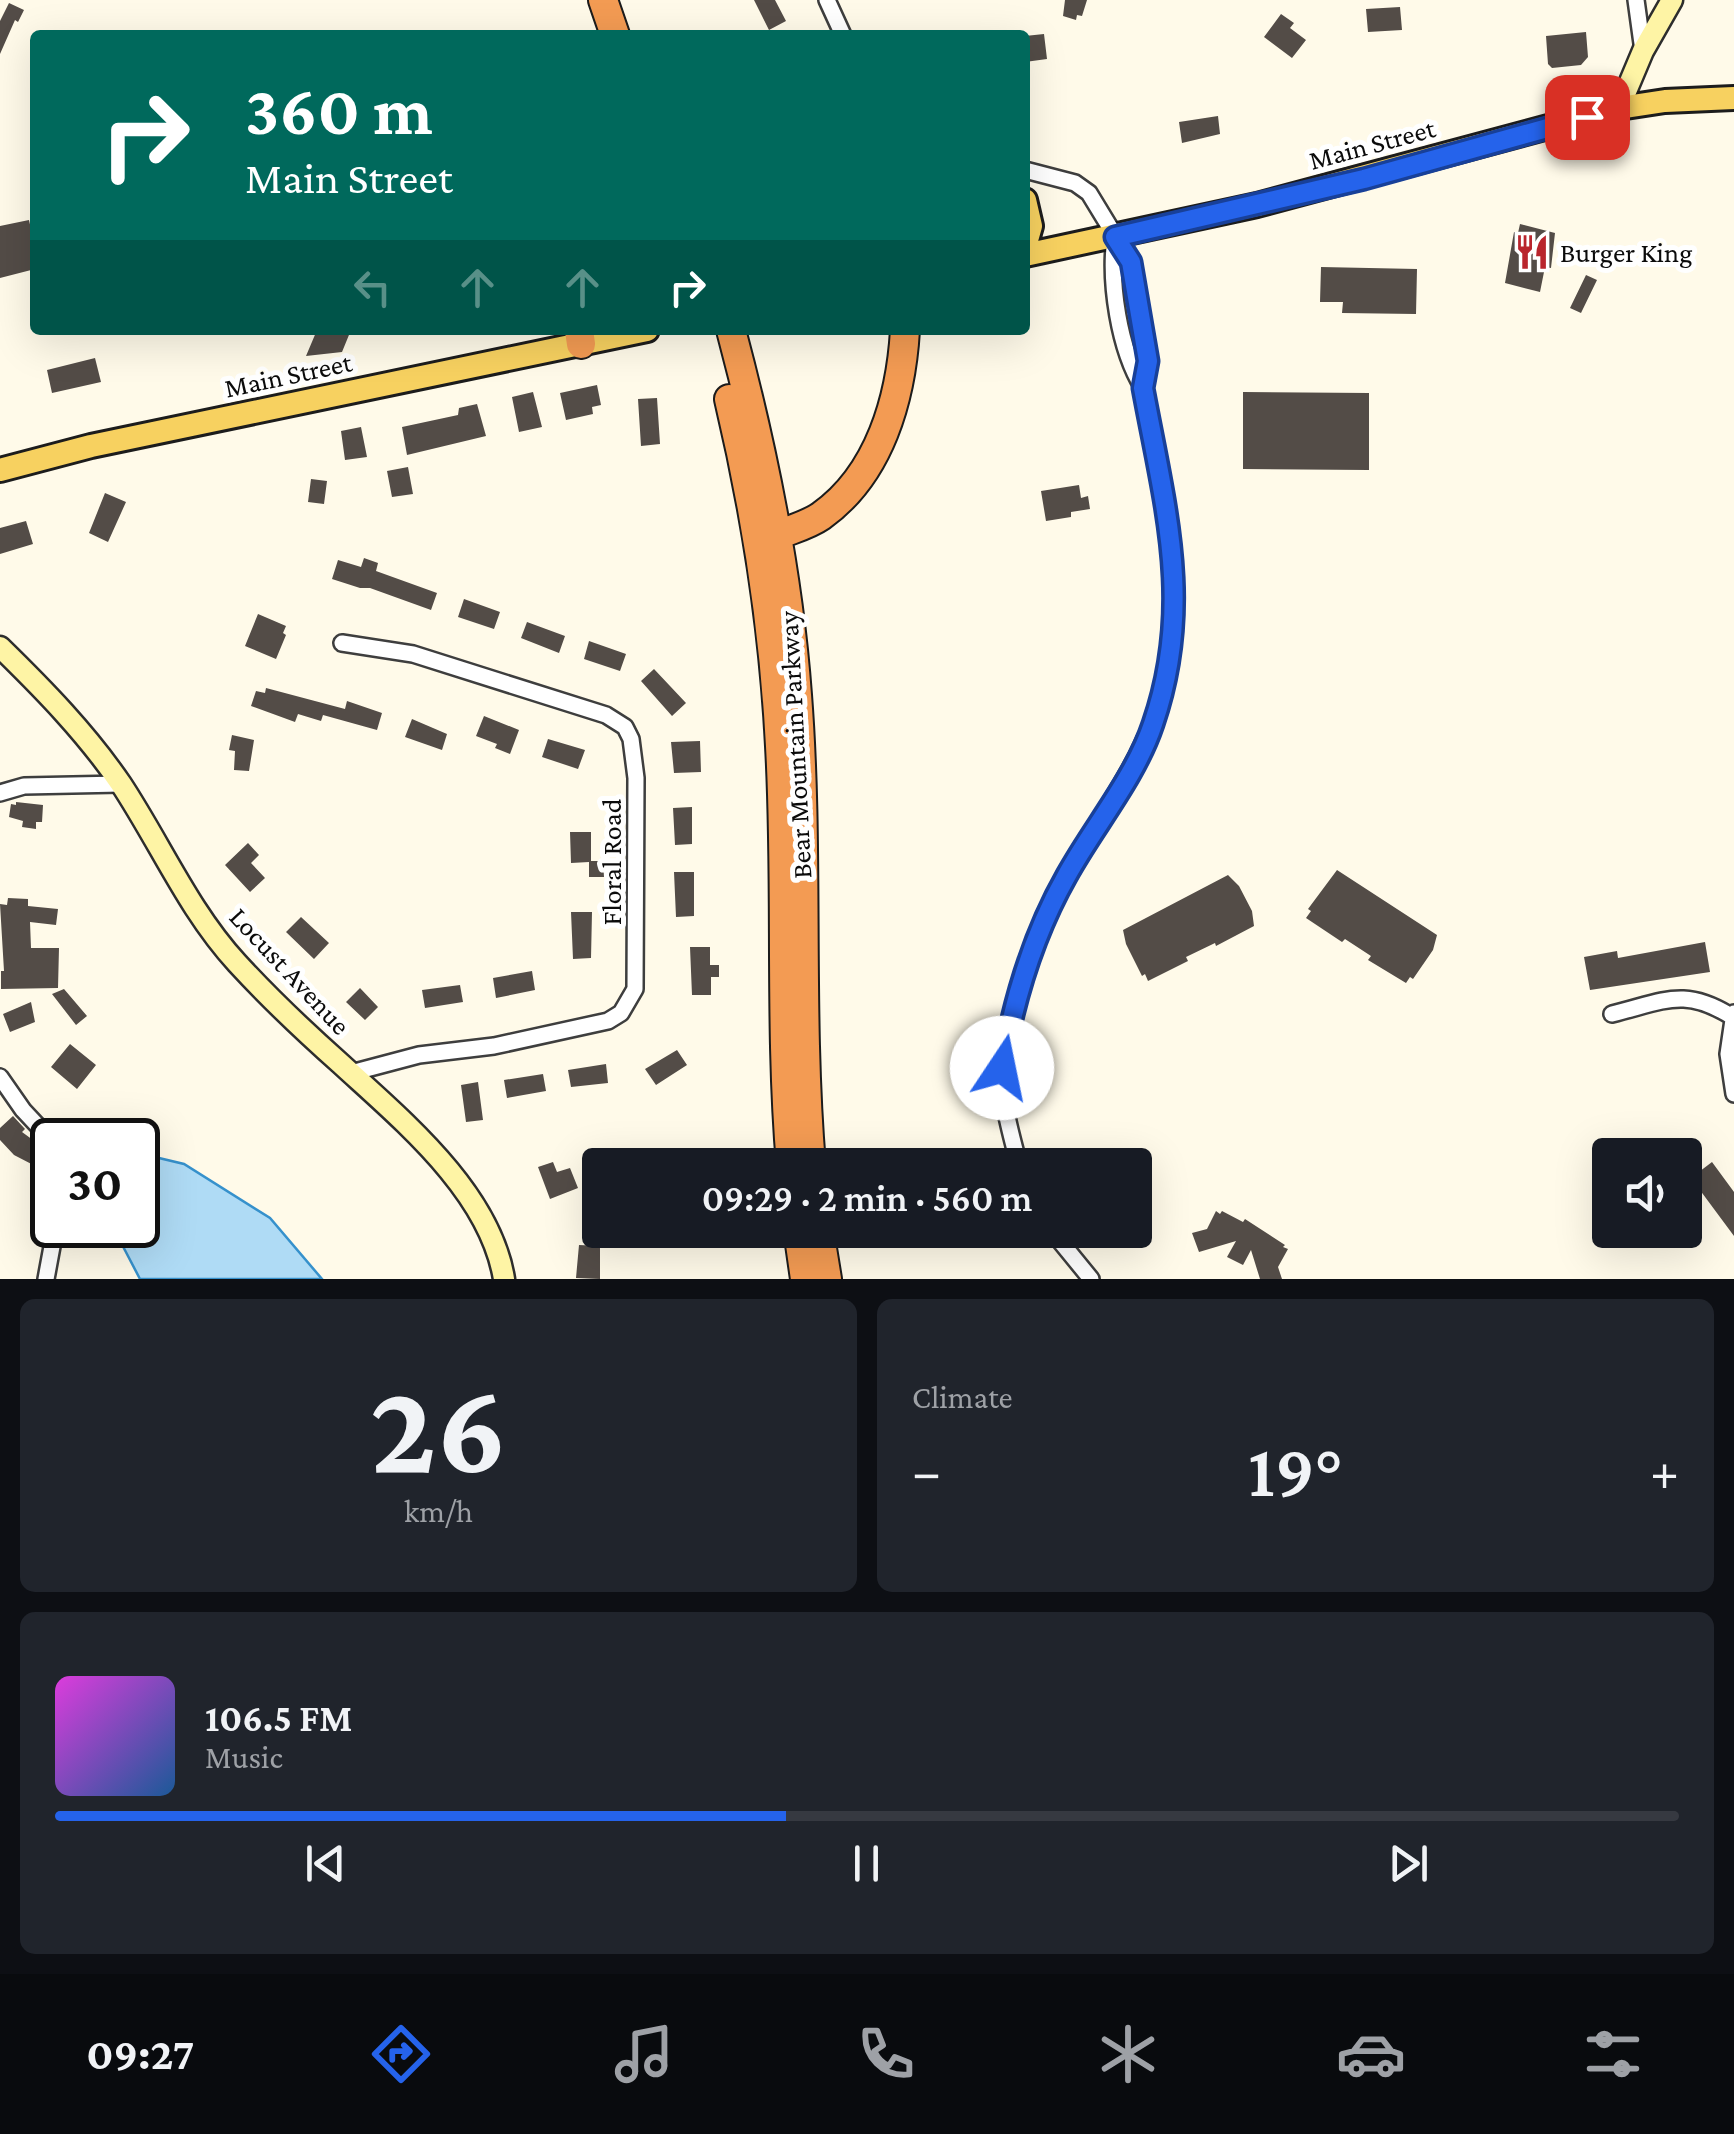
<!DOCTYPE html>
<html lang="en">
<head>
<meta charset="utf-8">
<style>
  body { margin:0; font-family:"Crimson Pro",serif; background:#20242c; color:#f1f3f6; height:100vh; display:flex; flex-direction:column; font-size:38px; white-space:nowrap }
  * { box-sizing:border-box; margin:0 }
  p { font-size:32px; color:#9ea1a6 }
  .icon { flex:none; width:55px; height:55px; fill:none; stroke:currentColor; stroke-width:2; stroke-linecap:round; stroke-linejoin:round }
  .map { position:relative; height:1279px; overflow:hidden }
  .drawer { display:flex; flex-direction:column; gap:20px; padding:20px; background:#0d0f14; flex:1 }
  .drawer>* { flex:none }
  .hud { position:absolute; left:30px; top:30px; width:1000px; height:305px; border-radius:10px; box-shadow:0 10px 40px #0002; background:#00695c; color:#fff; overflow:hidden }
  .tools { position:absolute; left:1592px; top:1138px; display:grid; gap:20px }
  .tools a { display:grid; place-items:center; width:110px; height:110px; border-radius:10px; background:#171b24; box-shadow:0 10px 40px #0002; font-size:50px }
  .speed { position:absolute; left:30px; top:1118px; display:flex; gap:20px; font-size:50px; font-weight:700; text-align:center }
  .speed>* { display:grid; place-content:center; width:130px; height:130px; border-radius:50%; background:#171b24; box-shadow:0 10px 40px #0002; line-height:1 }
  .speed .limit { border:5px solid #111; border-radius:15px; background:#fff; color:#111 }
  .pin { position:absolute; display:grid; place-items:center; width:85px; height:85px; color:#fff; margin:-42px; border-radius:20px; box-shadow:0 5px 15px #0006 }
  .me { position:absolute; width:110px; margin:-55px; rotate:11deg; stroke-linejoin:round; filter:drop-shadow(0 0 8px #0008) }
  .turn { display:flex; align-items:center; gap:35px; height:210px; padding:0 50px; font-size:45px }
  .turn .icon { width:130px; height:130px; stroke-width:2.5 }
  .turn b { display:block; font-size:70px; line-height:85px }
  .lanes { display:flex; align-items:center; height:95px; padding:0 50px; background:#0003; justify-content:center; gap:50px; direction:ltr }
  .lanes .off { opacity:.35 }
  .big { font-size:75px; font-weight:600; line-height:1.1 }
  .drawer .card { flex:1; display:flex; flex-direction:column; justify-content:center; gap:15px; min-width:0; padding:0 35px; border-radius:15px; background:#20242c }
  .drawer .dial { align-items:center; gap:0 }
  .dial b { font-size:130px; line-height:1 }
  .song { display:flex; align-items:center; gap:30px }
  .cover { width:120px; height:120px; border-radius:15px; background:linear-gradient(135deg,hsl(300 70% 55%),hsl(210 70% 35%)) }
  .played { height:10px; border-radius:5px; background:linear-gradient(90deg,#2563eb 45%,#363941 45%) }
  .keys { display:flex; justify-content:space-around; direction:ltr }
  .heat { display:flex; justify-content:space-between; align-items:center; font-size:55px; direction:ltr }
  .drawer .tiles { flex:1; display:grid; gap:20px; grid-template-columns:1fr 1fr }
  .card:last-child { grid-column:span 2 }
  .trip { position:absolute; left:582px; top:1148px; width:570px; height:100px; border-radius:10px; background:#171b24; box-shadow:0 10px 40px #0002; font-weight:600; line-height:100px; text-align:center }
  .tab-bar { display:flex; height:160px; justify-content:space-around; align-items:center; background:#090b0e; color:#9ea1a6 }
  .tab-bar .icon { width:70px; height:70px }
  .tab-bar .on { color:#2563eb }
  .tab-bar b { font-size:45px; color:#f1f3f6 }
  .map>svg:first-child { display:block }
  .water { fill:#afdbf5; stroke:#3691cc; stroke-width:2.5 }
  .building { fill:#534c47 }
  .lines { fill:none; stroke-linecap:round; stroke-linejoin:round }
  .street-casing { stroke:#3e3e3e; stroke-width:20 }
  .secondary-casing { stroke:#2d2d2d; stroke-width:25 }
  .primary-casing { stroke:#1c1c1c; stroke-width:28 }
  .highway-casing { stroke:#1c1c1c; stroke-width:32 }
  .street { stroke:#fff; stroke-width:15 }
  .secondary { stroke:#fef4a5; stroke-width:20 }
  .primary { stroke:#f7d160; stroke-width:22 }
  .highway { stroke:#f39b53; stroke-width:28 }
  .route-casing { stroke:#184099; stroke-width:25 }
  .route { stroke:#2563eb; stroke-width:18 }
  .labels { text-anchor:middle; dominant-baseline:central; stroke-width:10; stroke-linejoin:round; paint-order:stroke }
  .street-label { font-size:28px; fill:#0b0b0b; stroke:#fff }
  .poi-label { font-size:28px; fill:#0b0b0b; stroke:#fff; text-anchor:start }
</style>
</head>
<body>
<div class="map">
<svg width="1734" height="1279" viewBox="0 0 1734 1279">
  <rect width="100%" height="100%" fill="#fffae9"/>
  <path class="water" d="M 138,1153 L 184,1164 L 270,1218 L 322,1279 L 140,1279 L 117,1235 L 116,1225 L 138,1225 Z"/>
  <path class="building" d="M 754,0 L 775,0 L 786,21 L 769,30 Z
    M 1065,0 L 1087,0 L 1082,16 L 1077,15 L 1076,20 L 1063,16 Z
    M 9,3 L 24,10 L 18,22 L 15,20 L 0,54 L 0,21 Z
    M 1400,7 L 1402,30 L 1368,32 L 1366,9 Z
    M 1281,14 L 1294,23 L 1290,28 L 1306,40 L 1292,58 L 1264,37 Z
    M 1586,32 L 1588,57 L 1581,65 L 1552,68 L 1548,64 L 1546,36 Z
    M 1044,34 L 1047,59 L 1025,62 L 1025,36 Z
    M 1218,116 L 1220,134 L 1182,143 L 1179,122 Z
    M 29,220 L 35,247 L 35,269 L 0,278 L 0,226 Z
    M 1520,224 L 1555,233 L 1551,268 L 1545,267 L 1540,292 L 1505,283 L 1514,232 L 1518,233 Z
    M 1321,267 L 1417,269 L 1416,314 L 1342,313 L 1343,302 L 1320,302 Z
    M 1586,275 L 1597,280 L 1581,313 L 1570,308 Z
    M 317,330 L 351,330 L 342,352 L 306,356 Z
    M 95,358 L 101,382 L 52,393 L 47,370 Z
    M 597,385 L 601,405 L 592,407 L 593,414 L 566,420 L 560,393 Z
    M 533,392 L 542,427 L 519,432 L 512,397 Z
    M 1243,392 L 1369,393 L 1369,470 L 1243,469 Z
    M 657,398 L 660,444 L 641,446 L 638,399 Z
    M 477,404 L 486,436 L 407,455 L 402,427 L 458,415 L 459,408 Z
    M 361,427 L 367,457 L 345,460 L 341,431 Z
    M 408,467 L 413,494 L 392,497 L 387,471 Z
    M 311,479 L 327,481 L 324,504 L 308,502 Z
    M 1079,485 L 1081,498 L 1088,496 L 1090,509 L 1071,512 L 1071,517 L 1046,521 L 1041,491 Z
    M 105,493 L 126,502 L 108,542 L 89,533 Z
    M 26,521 L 33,544 L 0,554 L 0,528 Z
    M 364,558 L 378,563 L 376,571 L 437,593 L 431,610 L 370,588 L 360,588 L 332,579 L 338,560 L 361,567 Z
    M 464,599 L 500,612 L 494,629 L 458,617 Z
    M 258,614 L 286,626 L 283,633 L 286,635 L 276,659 L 245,646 Z
    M 527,622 L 565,636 L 559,653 L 521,638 Z
    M 589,641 L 626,654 L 620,671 L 584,659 Z
    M 654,669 L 686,703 L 672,716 L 641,681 Z
    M 266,688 L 345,709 L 347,701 L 382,713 L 377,730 L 323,715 L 321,721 L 298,714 L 295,722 L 251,706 L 256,691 L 265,693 Z
    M 484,716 L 519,730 L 510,754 L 495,748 L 497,744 L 476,736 Z
    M 412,719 L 447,734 L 442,750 L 405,737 Z
    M 232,735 L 254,740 L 249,771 L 234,770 L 235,751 L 229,750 Z
    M 548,739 L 585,750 L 578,769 L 542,757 Z
    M 700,741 L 701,772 L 674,773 L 671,742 Z
    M 16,802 L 43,805 L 42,822 L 36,822 L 36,829 L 22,827 L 23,821 L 9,817 L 11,804 L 16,805 Z
    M 692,807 L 692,844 L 675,845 L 673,808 Z
    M 570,832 L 591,832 L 591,861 L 603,861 L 604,877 L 589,877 L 589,862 L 571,863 Z
    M 248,843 L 259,855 L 251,863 L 265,878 L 250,892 L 225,865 Z
    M 1337,870 L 1437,935 L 1433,950 L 1413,979 L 1410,977 L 1406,983 L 1368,960 L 1371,956 L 1345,939 L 1342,942 L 1306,918 L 1311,911 L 1308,909 Z
    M 674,872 L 694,872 L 694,916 L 676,917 Z
    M 1228,875 L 1239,886 L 1252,911 L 1254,926 L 1216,946 L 1215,943 L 1186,957 L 1188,961 L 1148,981 L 1145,974 L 1142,976 L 1126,944 L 1123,930 Z
    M 8,898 L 28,899 L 28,906 L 58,909 L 56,925 L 30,922 L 31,948 L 59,948 L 58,988 L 1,989 L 1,971 L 4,971 L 0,904 L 7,905 Z
    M 571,912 L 592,912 L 591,958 L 573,959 Z
    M 301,917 L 329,943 L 314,959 L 286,932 Z
    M 1705,942 L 1710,972 L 1590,990 L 1584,957 L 1617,951 L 1618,958 Z
    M 690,947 L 710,947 L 710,965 L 719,965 L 719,977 L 711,977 L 711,995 L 692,995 Z
    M 532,971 L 535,990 L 496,998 L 493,978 Z
    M 460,985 L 463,1002 L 425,1008 L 422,990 Z
    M 360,988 L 378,1007 L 365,1020 L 346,1002 Z
    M 64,989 L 87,1016 L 76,1025 L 52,994 Z
    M 31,1002 L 35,1022 L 10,1032 L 3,1014 Z
    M 70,1044 L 96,1065 L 77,1089 L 51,1067 Z
    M 677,1050 L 687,1065 L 656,1085 L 645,1069 Z
    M 606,1064 L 608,1083 L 571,1087 L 568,1070 Z
    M 543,1074 L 546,1091 L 507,1098 L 504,1080 Z
    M 478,1082 L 483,1120 L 466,1122 L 461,1085 Z
    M 13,1116 L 25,1129 L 22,1132 L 48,1151 L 45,1155 L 50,1159 L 43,1170 L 14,1155 L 0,1140 L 0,1128 Z
    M 553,1162 L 557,1172 L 570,1168 L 578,1188 L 550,1199 L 538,1167 Z
    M 1712,1162 L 1734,1192 L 1734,1236 L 1691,1178 Z
    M 1216,1211 L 1220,1214 L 1222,1211 L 1243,1222 L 1245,1219 L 1285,1245 L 1283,1247 L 1288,1249 L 1278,1267 L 1282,1279 L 1260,1279 L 1251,1250 L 1243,1265 L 1227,1257 L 1236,1241 L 1199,1252 L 1192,1233 L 1207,1229 Z
    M 579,1245 L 600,1246 L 600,1279 L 576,1278 Z"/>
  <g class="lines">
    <defs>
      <path id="street" d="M 827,0 L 843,35
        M 1636,0 L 1643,51
        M 1115,237 C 1109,283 1119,349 1143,388
        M 342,643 L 413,654 L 606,715 L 625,727 L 631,739 L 636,778 L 635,989 L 621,1013 L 608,1021 L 494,1046 L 419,1055 L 351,1073
        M 0,793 L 24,786 L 121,784
        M 1734,1013 L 1728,1054 L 1734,1094
        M 1612,1014 C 1665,1001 1685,986 1734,1018
        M 0,1077 L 23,1110 L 52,1141
        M 1019,1165 C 1011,1134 1001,1101 1002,1068 C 1004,1019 1042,919 1067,875 C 1103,810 1148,754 1166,680 C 1189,583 1160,485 1143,388 L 1148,361 L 1131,262 L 1089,193 L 1075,183 L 1025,170
        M 1051,1230 L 1091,1279
        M 46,1279 L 56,1225"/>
      <path id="secondary" d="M 1619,108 L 1643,51 L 1672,0
        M 0,647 C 44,690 86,733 121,784 C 160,843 189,911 237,963 C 270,999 305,1032 341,1064 C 403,1121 490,1192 504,1279"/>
      <path id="primary" d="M 1025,200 L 1031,226 L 1025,247
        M 1025,255 L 1257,205 L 1619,108 L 1665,101 L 1734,98
        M 0,470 L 91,446 L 647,330"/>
      <path id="highway" d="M 603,0 L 615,35
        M 579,330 L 581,344
        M 731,330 C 763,450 788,571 797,695 C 809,851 798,1009 811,1165
        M 729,399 C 756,513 774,629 780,746 C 788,886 779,1025 791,1165
        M 778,535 C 792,529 808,525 821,516 C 880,474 901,398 905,330
        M 798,1230 L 805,1279
        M 819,1230 L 827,1279"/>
    </defs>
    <use href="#street" class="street-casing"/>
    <use href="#secondary" class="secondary-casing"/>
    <use href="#primary" class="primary-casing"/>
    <use href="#highway" class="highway-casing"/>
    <use href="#street" class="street"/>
    <use href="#secondary" class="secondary"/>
    <use href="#primary" class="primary"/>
    <use href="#highway" class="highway"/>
  </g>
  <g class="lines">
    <defs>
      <path id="route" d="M 1002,1068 C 1013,1003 1034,933 1067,875 C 1094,826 1135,778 1153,724 C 1194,605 1165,507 1143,388 L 1148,361 L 1131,262 L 1115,237 L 1364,179 L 1587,117"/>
    </defs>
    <use href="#route" class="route-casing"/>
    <use href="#route" class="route"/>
  </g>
  <defs>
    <symbol id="restaurant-bare" viewBox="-9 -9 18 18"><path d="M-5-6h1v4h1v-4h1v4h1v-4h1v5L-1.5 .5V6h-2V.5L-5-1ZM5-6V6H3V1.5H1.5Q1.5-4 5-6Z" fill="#b9252d" stroke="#fff" stroke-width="2.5" paint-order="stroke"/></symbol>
  </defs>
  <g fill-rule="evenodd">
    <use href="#restaurant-bare" x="1507" y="227" width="50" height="50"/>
  </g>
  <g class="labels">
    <g class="street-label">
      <text transform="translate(1372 144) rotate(-15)">Main Street</text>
      <text transform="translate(288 375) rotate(-12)">Main Street</text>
      <text transform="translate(795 745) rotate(-93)">Bear Mountain Parkway</text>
      <text transform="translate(611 862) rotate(-90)">Floral Road</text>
      <text transform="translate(290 971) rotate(47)">Locust Avenue</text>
    </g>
    <g class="poi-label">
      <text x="1560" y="252">Burger King</text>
    </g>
  </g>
</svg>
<div class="tools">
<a><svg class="icon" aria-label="sound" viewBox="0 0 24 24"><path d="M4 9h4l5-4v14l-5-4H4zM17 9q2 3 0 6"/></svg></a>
</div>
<div class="speed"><div class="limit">30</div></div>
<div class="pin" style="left:1587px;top:117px;background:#d93025"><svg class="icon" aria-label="arrive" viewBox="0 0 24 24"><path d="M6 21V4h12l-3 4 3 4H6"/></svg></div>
<svg class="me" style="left:1002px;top:1068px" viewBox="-20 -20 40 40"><circle r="19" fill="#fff"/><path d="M0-13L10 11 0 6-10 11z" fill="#2563eb"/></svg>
<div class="trip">09:29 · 2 min · 560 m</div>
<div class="hud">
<div class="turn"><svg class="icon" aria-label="right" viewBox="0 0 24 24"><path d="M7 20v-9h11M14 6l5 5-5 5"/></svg><div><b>360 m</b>Main Street</div></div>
<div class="lanes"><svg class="icon off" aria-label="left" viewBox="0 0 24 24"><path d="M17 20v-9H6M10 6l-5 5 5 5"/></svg><svg class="icon off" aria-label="ahead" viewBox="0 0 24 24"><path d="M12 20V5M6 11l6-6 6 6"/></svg><svg class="icon off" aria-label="ahead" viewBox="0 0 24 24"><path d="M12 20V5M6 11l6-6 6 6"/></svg><svg class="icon" aria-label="right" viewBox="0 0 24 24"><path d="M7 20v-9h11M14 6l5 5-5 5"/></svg></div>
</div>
</div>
<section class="drawer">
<div class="tiles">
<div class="card dial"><b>26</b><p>km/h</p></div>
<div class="card"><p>Climate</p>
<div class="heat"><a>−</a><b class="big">19°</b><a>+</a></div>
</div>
<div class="card">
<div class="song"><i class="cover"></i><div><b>106.5 FM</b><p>Music</p></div></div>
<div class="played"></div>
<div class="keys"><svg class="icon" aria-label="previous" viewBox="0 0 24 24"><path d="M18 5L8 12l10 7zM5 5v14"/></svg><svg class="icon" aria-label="pause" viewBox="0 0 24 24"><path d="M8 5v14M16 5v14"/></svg><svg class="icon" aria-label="next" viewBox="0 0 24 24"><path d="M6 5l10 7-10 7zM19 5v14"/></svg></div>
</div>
</div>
</section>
<nav class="tab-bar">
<b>09:27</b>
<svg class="icon on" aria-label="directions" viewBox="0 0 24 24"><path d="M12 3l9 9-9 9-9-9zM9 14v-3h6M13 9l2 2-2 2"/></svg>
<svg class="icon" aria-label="music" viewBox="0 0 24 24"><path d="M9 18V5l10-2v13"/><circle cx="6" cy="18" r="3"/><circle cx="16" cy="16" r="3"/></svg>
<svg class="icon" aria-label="phone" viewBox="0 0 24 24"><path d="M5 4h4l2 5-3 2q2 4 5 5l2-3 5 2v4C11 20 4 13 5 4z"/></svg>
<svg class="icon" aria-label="climate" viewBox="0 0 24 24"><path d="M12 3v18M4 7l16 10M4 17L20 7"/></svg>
<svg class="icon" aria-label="car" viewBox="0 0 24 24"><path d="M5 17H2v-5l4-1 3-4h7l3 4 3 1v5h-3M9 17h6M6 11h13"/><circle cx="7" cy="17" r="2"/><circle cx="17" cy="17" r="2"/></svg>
<svg class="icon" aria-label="filters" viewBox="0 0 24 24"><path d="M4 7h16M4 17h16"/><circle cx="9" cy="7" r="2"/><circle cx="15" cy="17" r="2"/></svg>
</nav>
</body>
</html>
